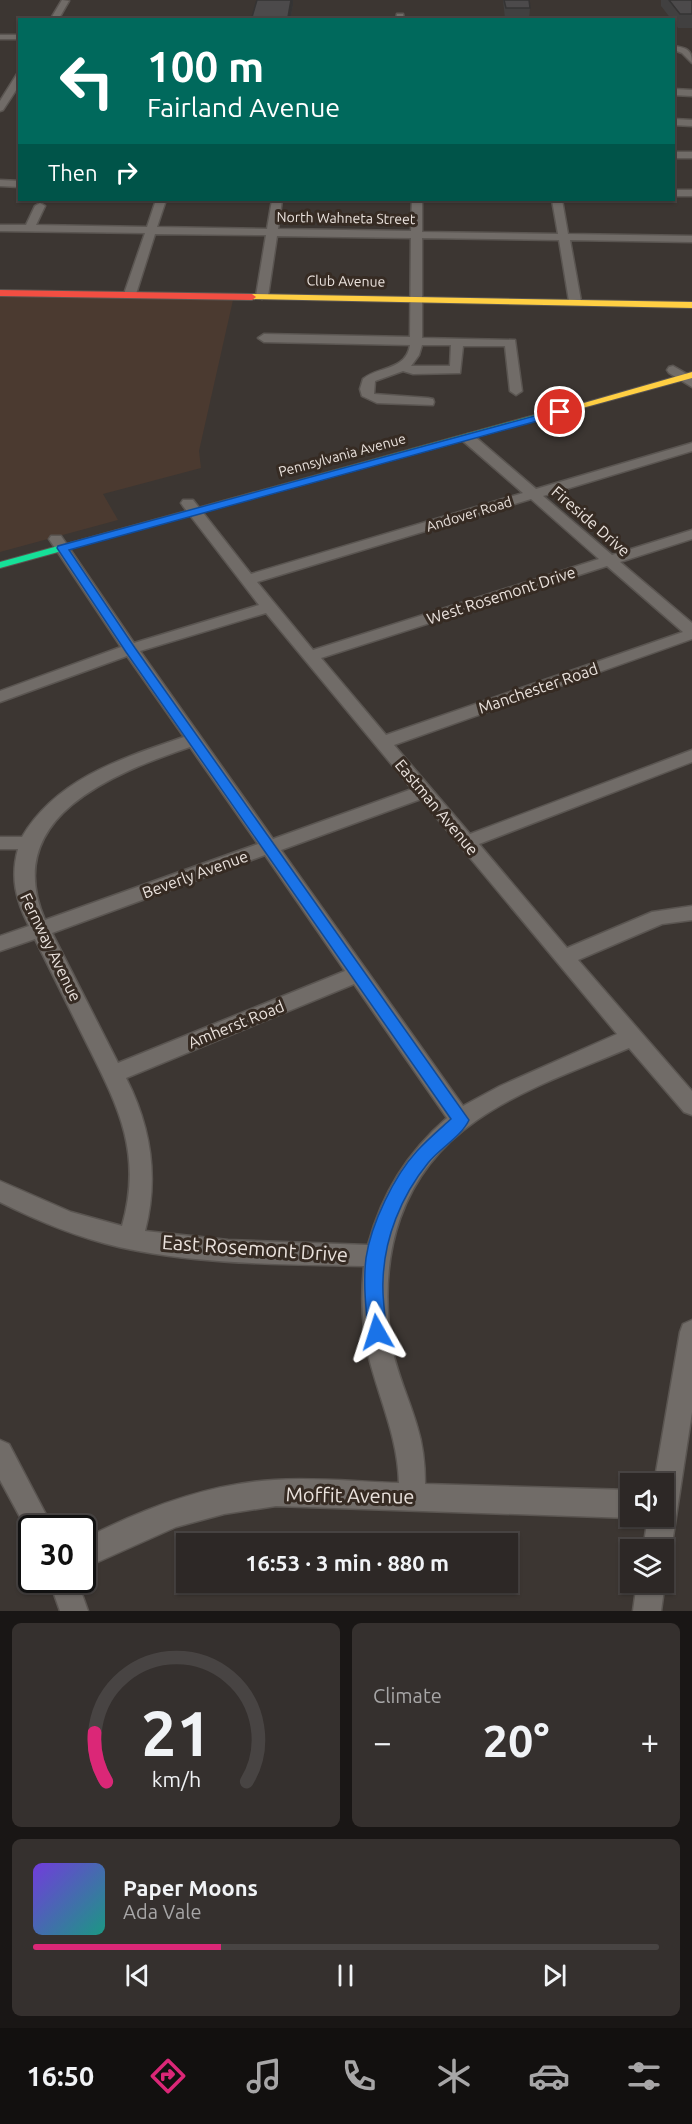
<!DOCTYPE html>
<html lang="en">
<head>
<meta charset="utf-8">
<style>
  body { margin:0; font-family:Ubuntu,sans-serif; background:#35302e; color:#f1f3f6; height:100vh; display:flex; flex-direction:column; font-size:22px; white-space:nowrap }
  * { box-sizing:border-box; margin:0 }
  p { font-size:20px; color:#a7a6a7 }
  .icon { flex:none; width:33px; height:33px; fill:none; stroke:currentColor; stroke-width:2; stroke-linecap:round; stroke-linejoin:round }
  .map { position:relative; height:1611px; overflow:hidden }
  .drawer { display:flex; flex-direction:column; gap:12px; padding:12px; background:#191615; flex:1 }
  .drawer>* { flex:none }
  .top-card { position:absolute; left:18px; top:18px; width:657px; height:183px; border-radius:0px; box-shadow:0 2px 4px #0004,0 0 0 2px #484443; background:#00695c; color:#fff; overflow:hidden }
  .buttons { position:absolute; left:620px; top:1473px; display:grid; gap:12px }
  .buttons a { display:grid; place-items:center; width:54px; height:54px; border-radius:0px; background:#2d2826; box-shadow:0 2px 4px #0004,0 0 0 2px #484443; font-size:30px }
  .speed { position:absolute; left:18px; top:1515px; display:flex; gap:12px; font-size:30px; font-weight:700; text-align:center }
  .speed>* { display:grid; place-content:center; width:78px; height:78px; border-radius:50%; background:#2d2826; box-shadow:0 2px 4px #0004,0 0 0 2px #484443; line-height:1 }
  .speed .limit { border:3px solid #111; border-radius:9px; background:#fff; color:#111 }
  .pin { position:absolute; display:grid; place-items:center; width:51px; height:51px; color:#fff; margin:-26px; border:3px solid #fff; border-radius:50%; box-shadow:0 2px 6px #0007 }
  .me { position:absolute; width:66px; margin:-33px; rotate:354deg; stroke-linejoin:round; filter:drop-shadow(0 0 4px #0008) }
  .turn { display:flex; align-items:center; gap:21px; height:126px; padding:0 30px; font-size:27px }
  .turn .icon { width:78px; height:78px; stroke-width:2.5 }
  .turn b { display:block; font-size:42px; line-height:51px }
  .then { display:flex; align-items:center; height:57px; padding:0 30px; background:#0003; gap:12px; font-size:22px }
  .big { font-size:45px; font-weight:700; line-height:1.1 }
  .drawer .tile { flex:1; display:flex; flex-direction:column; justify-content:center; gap:9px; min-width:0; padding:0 21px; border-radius:9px; background:#35302e }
  .drawer .dial { align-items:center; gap:0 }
  .dial svg { height:156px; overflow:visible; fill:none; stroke:#484443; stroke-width:7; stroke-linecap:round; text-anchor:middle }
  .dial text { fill:#f1f3f6; stroke:none }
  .song { display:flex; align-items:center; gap:18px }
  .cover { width:72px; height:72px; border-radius:9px; background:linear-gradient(135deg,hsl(260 70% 55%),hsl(170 70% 35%)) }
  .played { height:6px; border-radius:3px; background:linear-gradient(90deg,#db2777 30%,#484443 30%) }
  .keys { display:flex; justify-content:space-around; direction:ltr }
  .heat { display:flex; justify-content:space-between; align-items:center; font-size:33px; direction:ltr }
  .drawer .tiles { flex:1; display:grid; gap:12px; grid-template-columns:1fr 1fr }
  .tile:last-child { grid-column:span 2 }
  .trip { position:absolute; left:176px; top:1533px; width:342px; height:60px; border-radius:0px; background:#2d2826; box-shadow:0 2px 4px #0004,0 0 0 2px #484443; font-weight:700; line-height:60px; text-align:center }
  .tab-bar { display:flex; height:96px; justify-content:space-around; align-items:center; background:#12100f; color:#a7a6a7 }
  .tab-bar .icon { width:42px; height:42px }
  .tab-bar .selected { color:#db2777 }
  .tab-bar b { font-size:27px; color:#f1f3f6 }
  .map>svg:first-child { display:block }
  .built { fill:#4b3a30 }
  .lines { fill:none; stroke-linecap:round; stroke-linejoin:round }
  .street-casing { stroke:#5a5551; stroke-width:3 }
  .fast-casing { stroke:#5a5551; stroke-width:2 }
  .slow-casing { stroke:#5a5551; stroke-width:2 }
  .jam-casing { stroke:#5a5551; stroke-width:2 }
  .street { fill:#716c68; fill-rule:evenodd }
  .fast { fill:#16e098; fill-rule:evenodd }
  .slow { fill:#ffcf43; fill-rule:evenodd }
  .jam { fill:#f24e42; fill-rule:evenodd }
  .wall { fill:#414040 }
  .shaded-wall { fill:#353434 }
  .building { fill:#4c4a4b; stroke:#353434; stroke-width:1.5 }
  .route { fill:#1a73e8; stroke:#114b97; stroke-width:1.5 }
  .labels { text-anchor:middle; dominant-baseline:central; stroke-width:6; stroke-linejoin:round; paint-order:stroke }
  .far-street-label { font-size:14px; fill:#eae2dd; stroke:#362b23 }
  .street-label { font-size:16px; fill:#eae2dd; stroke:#362b23 }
  .near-street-label { font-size:20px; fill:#eae2dd; stroke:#362b23 }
</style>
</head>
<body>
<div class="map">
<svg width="692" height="1611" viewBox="0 0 692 1611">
  <rect width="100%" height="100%" fill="#3c3632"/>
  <path class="built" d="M 0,296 L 233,300 L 199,451 L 201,468 L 103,494 L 118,520 L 0,552 Z"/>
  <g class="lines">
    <defs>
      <path id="street" d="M 62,0 L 69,1 L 58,20 L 50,20 Z
        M 397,14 L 403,14 L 404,20 L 396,20 Z
        M 0,35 L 20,35 L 20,39 L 0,39 Z
        M 674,46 C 686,48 692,49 692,63 L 682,53 L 674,50 Z
        M 17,74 L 20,74 L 20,84 L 3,110 L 0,111 L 0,101 Z
        M 674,89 L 692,90 L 692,96 L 674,95 Z
        M 674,119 L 692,120 L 692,126 L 674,125 Z
        M 674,152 L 692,152 L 692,158 L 674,158 Z
        M 0,180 L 20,181 L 20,187 L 0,186 Z
        M 674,190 L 692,190 L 692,196 L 674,196 Z
        M 156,200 L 166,200 L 157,227 L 267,229 L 272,200 L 282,200 L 278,229 L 411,231 L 412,200 L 422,200 L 422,232 L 558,234 L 552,200 L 562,200 L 568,234 L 692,236 L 692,242 L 570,240 L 581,301 L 575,304 L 569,301 L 559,240 L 422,238 L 422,338 L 515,340 L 522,391 L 516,395 L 510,391 L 505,346 L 463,346 L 460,373 L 413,374 L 403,371 L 375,381 L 374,394 L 428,398 L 433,399 L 434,402 L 433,405 L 377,403 L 362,396 L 360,389 L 363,379 C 378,366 406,371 410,345 L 264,342 L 258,338 L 264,334 L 410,337 L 411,238 L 277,236 L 268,296 L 262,299 L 256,296 L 266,235 L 155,234 L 136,294 L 130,297 L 124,294 L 145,233 L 0,231 L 0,225 L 26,225 L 35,206 L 40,203 L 45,206 L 36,225 L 147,227 ZM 422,345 L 451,345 L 450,366 L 411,366 L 419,355 Z
        M 673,366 L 692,377 L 692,387 L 669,373 L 667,370 L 669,367 Z
        M 468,434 L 473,435 L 536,489 L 692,443 L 692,451 L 543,496 L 612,555 L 692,530 L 692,539 L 620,562 L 692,623 L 692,639 L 394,745 L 470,834 L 692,750 L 692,762 L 479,844 L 567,948 L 652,912 L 692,906 L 692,920 L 662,924 L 578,960 L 692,1091 L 692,1115 L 684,1112 L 629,1048 C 580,1069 521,1089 477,1120 C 400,1173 378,1254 391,1343 C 396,1372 409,1398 417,1426 C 423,1445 425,1464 425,1484 L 630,1490 L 630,1516 L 632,1516 L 630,1518 L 276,1506 L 224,1514 L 176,1527 L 82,1569 L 82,1540 C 142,1509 207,1484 274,1480 C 315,1477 358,1482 399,1483 C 398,1438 380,1401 369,1358 C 362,1329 361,1296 364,1266 C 283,1264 199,1265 119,1247 C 77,1237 38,1221 0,1202 L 0,1181 L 71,1212 L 122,1226 C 143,1153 118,1106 86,1042 C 69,1008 52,973 35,939 L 0,951 L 0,936 L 29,926 C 16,900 10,878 18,849 L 0,849 L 0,837 L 22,837 C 57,778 123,758 184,737 L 127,656 L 0,702 L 0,691 L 121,647 L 49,539 L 51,536 L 61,536 L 134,643 L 259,605 L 183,506 L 181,503 L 183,500 L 193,500 L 251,574 L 523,493 L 463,441 L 461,438 ZM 531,499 L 599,559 L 313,650 L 257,582 ZM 607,566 L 683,632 L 386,735 L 321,658 ZM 266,613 L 412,789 L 273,839 L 140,651 ZM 190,747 L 258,844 L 45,920 C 0,817 114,773 190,747 ZM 421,799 L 617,1034 L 500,1086 L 463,1106 L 281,850 ZM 265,855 L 345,971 L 118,1063 L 52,933 ZM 354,984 L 447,1118 C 407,1153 382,1193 368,1245 L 228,1240 L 145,1231 C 159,1177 151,1127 126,1078 Z
        M 692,1320 L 692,1412 L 671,1550 L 667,1560 L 663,1561 L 663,1550 L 643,1550 L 648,1516 L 663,1516 L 663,1484 L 654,1484 L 680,1332 L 683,1324 Z
        M 0,1440 L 9,1444 L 53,1528 L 32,1528 L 32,1539 L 0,1480 Z
        M 663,1577 L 665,1582 L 661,1611 L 633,1611 L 637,1582 L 663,1582 Z
        M 49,1580 L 77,1580 L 88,1611 L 60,1611 Z"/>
      <path id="fast" d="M 575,404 L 580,407 L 578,409 L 0,568 L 0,562 Z"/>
      <path id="slow" d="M 252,294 L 692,302 L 692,308 L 249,299 L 248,297 Z
        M 692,372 L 692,378 L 575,410 L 570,407 Z"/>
      <path id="jam" d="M 0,290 L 252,294 L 256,297 L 252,300 L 0,296 Z"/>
    </defs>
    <use href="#street" class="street-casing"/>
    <use href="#fast" class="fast-casing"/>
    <use href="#slow" class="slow-casing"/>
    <use href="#jam" class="jam-casing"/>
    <use href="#street" class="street"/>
    <use href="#fast" class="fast"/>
    <use href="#slow" class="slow"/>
    <use href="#jam" class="jam"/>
  </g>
  <path class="wall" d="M 503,0 L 529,0 L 530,8 L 529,19 L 505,18 Z
    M 661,0 L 692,0 L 692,28 L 678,28 L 674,22 L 674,20 L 672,20 L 661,6 Z
    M 293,5 L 290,20 L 252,20 L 252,17 Z"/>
  <path class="shaded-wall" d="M 291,0 L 293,0 L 293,5 L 290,20 L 288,20 Z"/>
  <path class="building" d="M 257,0 L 291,0 L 288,17 L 252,17 Z
    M 504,0 L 529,0 L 530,8 L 506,8 Z
    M 669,0 L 692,0 L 692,14 L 680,14 Z"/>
  <path class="route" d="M 560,409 L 563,410 L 563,414 L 69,550 L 135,648 L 469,1120 C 461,1137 440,1148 428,1163 C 401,1196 384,1239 383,1281 C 382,1298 385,1315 387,1332 L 384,1338 L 377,1341 L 371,1338 L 368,1332 C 366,1307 363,1283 366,1258 C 371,1224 394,1176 417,1151 C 428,1139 440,1129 451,1119 L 126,652 L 57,548 L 58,546 Z"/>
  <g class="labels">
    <g class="far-street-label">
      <text transform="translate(346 218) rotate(1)">North Wahneta Street</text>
      <text transform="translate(346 281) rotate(1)">Club Avenue</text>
      <text transform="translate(342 455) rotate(-15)">Pennsylvania Avenue</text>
      <text transform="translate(469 514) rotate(-17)">Andover Road</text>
    </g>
    <g class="street-label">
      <text transform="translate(591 521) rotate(41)">Fireside Drive</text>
      <text transform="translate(501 595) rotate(-18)">West Rosemont Drive</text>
      <text transform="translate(538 688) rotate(-19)">Manchester Road</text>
      <text transform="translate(437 807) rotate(50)">Eastman Avenue</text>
      <text transform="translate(195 874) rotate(-20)">Beverly Avenue</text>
      <text transform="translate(51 947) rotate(64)">Fernway Avenue</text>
      <text transform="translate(236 1024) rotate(-22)">Amherst Road</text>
    </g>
    <g class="near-street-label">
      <text transform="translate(255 1248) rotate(4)">East Rosemont Drive</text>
      <text transform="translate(350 1495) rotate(1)">Moffit Avenue</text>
    </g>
  </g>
</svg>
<div class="buttons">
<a><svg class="icon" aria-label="sound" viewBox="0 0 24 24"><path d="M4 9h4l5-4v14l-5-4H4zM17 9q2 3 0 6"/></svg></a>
<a><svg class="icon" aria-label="layers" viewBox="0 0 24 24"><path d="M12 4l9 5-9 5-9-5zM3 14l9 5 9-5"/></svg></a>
</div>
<div class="speed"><div class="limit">30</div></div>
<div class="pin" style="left:560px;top:412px;background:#d93025"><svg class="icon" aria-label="arrive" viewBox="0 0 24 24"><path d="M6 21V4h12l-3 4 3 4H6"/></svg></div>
<svg class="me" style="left:377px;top:1332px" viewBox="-20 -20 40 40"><path d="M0-17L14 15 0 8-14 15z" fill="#1a73e8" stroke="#fff" stroke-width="4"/></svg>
<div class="trip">16:53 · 3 min · 880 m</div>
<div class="top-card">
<div class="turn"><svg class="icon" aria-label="left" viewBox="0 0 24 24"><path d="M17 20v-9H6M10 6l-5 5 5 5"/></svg><div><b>100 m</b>Fairland Avenue</div></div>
<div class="then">Then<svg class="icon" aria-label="right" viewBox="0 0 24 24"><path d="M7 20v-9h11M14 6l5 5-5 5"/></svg></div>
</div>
</div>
<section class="drawer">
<div class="tiles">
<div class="tile dial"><svg viewBox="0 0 100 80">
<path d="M14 69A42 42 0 1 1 86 69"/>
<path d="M14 69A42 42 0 0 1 8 44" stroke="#db2777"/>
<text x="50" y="56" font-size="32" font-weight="700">21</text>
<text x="50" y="72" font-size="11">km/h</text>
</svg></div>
<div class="tile"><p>Climate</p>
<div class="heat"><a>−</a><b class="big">20°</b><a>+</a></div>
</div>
<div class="tile">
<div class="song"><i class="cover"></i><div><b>Paper Moons</b><p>Ada Vale</p></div></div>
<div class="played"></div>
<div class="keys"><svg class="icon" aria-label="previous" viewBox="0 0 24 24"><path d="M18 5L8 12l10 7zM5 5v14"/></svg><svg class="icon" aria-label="pause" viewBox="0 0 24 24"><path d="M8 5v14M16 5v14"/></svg><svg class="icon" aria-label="next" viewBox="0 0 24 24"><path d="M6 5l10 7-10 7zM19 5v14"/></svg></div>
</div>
</div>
</section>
<nav class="tab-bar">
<b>16:50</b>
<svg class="icon selected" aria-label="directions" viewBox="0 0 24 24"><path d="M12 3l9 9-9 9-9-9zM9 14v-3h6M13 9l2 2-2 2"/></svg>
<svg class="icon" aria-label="music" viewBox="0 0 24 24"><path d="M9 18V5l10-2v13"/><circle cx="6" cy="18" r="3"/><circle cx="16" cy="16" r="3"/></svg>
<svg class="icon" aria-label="phone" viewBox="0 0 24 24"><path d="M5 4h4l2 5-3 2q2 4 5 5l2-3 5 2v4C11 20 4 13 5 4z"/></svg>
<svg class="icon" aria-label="climate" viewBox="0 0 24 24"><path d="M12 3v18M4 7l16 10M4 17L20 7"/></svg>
<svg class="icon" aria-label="car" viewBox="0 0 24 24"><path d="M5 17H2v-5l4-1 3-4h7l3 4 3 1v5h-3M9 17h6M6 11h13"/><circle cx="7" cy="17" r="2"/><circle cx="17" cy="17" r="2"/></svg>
<svg class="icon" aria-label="filters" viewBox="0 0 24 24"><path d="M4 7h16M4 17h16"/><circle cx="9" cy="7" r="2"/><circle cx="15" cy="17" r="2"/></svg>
</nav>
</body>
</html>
